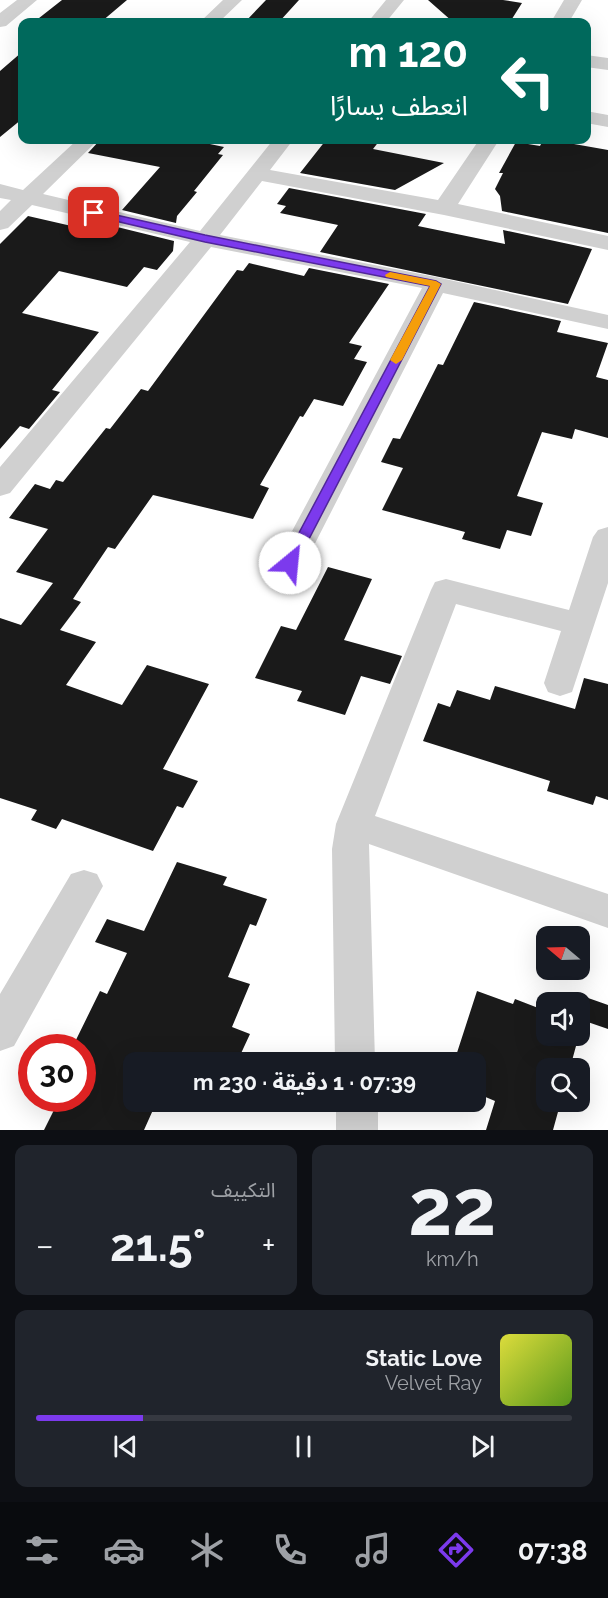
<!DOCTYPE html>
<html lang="ar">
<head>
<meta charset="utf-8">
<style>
  body { margin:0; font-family:Raleway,"Noto Sans Arabic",sans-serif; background:#20242c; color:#f1f3f6; direction:rtl; height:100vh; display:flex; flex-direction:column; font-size:22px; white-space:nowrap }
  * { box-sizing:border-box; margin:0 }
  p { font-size:20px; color:#9ea1a6 }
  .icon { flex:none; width:33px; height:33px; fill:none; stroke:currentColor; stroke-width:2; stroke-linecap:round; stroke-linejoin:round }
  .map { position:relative; height:1130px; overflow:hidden; direction:ltr }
  .sheet { display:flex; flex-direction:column; gap:15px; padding:15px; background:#0d0f14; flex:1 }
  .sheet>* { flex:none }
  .banner { position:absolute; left:18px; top:18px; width:573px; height:126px; border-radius:12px; box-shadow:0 6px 24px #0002; direction:rtl; background:#00695c; color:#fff; overflow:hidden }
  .needle { width:39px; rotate:289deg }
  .tools { position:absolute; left:536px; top:926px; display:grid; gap:12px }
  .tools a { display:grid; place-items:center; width:54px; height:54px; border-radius:12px; background:#171b24; box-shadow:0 6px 24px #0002; font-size:30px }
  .speed { position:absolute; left:18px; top:1034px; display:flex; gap:12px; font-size:30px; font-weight:700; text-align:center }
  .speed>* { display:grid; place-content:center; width:78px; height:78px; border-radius:50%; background:#171b24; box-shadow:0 6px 24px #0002; line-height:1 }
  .speed .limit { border:9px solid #d22; background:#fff; color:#111 }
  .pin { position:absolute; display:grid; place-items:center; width:51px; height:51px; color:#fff; margin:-26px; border-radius:12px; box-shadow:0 3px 9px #0006 }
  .me { position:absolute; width:66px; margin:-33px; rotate:28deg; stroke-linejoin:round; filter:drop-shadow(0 0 4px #0008) }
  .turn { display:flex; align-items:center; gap:21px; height:126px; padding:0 24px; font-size:27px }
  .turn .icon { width:78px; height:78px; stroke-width:2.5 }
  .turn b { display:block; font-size:42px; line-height:51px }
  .big { font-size:45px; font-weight:700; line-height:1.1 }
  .sheet .card { flex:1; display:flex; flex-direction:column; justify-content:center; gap:9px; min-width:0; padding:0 21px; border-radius:12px; background:#20242c }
  .sheet .dial { align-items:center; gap:0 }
  .dial b { font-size:78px; line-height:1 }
  .song { display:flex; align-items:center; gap:18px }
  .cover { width:72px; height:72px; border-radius:9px; background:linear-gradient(135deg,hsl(60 70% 55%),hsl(90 70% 35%)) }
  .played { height:6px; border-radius:3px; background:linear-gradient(90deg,#7c3aed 20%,#363941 20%) }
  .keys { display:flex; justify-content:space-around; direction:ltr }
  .heat { display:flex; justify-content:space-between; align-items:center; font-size:33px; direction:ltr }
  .sheet .tiles { flex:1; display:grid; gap:15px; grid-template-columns:1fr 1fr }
  .card:last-child { grid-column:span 2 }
  .trip { position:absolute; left:123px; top:1052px; width:363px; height:60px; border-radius:12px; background:#171b24; box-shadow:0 6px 24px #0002; font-weight:700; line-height:60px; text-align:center; direction:rtl }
  .tab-bar { display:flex; height:96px; justify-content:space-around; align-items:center; background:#090b0e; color:#9ea1a6 }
  .tab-bar .icon { width:42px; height:42px }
  .tab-bar .selected { color:#7c3aed }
  .tab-bar b { font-size:27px; color:#f1f3f6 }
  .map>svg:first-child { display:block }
  .building { fill:#1a1a1a }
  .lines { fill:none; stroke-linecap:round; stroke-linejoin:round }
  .minor { fill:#d0d0d0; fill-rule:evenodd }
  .route { fill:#7c3aed; stroke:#51269a; stroke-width:1.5 }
  .slow { fill:#f59e0b }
</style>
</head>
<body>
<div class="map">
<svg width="608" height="1130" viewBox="0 0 608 1130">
  <rect width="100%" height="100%" fill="#fff"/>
  <path class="building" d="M 62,0 L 127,0 L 101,22 L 34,22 Z
    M 266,0 L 299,0 L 279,22 L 245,22 Z
    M 428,0 L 503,0 L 522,3 L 510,22 L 453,22 Z
    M 22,52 L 22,119 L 0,137 L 0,71 Z
    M 100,140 L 191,140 L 224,147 L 218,154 L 223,155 L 194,191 L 197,192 L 177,216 L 176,223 L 122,210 L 160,167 L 88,153 Z
    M 326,140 L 380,140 L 373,149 L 444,163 L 395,190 L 300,173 Z
    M 543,140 L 576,140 L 574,144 L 608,150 L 608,233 L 502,211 L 500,196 L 495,189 L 503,173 L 499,173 L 516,142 L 540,146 Z
    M 289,188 L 426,214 L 418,226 L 505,244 L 503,230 L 592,249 L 568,304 L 320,252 L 338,225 L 280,213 L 286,206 L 277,204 Z
    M 28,216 L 102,233 L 109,225 L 174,241 L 173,251 L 157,270 L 144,267 L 127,287 L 59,271 L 22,313 L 99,332 L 52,390 L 60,392 L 29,429 L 20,426 L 0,449 L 0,244 Z
    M 249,263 L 304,276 L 309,268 L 389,284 L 349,343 L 362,346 L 354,359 L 367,362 L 343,406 L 314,399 L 303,417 L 300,416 L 260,485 L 269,488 L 253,519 L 153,495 L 115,549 L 108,547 L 73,599 L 81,602 L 60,630 L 96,642 L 66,685 L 122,705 L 147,665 L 209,684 L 163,769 L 198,781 L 183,808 L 177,806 L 153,851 L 62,819 L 56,829 L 31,820 L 37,810 L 0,798 L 0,618 L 21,625 L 53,583 L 16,572 L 48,529 L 9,518 L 35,484 L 50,489 L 56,480 L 63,482 L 106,428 L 110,429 L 141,389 L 148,391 L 237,270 L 243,271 Z
    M 474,302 L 561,321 L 557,332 L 608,343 L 596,377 L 608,380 L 608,438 L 575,429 L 572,439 L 542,432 L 517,496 L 543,503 L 531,536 L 507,530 L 500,549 L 462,539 L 465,532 L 382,510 L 403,468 L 381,462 L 393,438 L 400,439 L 438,364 L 443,365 Z
    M 328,567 L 372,579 L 344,640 L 402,656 L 390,684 L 361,676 L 345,715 L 297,701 L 302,691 L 255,678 L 281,626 L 296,630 Z
    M 584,678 L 608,684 L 608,800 L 596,796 L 593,805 L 547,791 L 550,781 L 423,741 L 438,703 L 450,707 L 457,690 L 490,700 L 495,686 L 575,709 Z
    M 177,862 L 227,877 L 223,885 L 267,899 L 256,926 L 250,924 L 228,977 L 250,984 L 232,1027 L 250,1034 L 237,1062 L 134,1062 L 134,1101 L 157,1101 L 144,1130 L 44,1130 L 60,1098 L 82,1098 L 82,1047 L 73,1046 L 100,991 L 107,994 L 127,953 L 95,942 L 107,919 L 144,931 Z
    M 477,991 L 513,1004 L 515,999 L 546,1011 L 546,1035 L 579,1035 L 579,1023 L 582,1024 L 570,1068 L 546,1068 L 546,1101 L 561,1101 L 553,1130 L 486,1130 L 495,1101 L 476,1093 L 476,1062 L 454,1062 Z
    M 574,993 L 608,1005 L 608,1029 L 579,1019 L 579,1002 L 572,1002 Z"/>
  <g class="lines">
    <path class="minor" d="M 17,0 L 37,0 L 6,26 L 0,27 L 0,13 Z
      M 223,0 L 242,0 L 219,22 L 200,22 Z
      M 386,0 L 404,0 L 386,22 L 368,22 Z
      M 564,0 L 582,0 L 569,22 L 551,22 Z
      M 586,55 L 608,58 L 608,70 L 586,67 Z
      M 586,111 L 608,115 L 608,127 L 586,123 Z
      M 77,140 L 98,140 L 43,194 L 200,231 L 273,140 L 293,140 L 270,170 L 438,200 L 479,140 L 499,140 L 458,204 L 608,236 L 608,250 L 444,215 L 262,181 L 220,235 L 436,277 L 608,315 L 608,329 L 443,293 L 305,563 L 301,571 L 290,574 L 279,571 L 275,563 L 422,288 L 211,247 L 10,493 L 0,496 L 0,467 L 190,242 L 32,205 L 8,228 L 0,230 L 0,211 L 11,200 L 0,198 L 0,184 L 23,190 Z
      M 608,527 L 608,583 L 572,692 L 560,696 L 548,692 L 544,683 L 561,631 L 456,604 L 375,816 L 608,894 L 608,928 L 369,844 L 375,1062 L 335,1062 L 332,849 L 336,824 L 431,590 L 435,582 L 446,579 L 569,610 L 593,537 L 598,530 Z
      M 84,870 L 97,874 L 103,886 L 14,1046 L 0,1051 L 0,994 L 71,874 Z
      M 336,1101 L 378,1101 L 378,1130 L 336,1130 Z"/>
  </g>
  <path class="route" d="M 94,210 L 205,235 L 436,281 L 441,284 L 295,566 L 285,566 L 283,563 L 430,286 L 205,242 L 90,215 L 89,213 Z"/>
  <path class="slow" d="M 390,272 L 436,281 L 441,284 L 402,360 L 396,364 L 390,360 L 430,286 L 386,277 L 385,275 Z"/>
</svg>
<div class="tools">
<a><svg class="needle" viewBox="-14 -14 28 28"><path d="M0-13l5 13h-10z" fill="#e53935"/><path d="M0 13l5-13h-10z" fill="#9ea1a6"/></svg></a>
<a><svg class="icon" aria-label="sound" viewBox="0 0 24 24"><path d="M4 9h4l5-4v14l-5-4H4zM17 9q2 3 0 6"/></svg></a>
<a><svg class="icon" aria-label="search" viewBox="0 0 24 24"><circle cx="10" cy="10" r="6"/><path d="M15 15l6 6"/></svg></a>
</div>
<div class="speed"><div class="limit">30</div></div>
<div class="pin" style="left:94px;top:213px;background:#d93025"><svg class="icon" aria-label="arrive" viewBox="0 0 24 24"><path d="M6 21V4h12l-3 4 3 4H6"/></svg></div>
<svg class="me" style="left:290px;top:563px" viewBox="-20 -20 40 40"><circle r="19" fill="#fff"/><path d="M0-13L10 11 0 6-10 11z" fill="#7c3aed"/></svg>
<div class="trip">07:39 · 1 دقيقة · 230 m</div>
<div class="banner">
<div class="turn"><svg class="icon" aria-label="left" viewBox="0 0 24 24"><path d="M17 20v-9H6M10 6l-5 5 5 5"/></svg><div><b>120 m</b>انعطف يسارًا</div></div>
</div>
</div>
<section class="sheet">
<div class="tiles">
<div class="card dial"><b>22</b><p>km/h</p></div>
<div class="card"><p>التكييف</p>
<div class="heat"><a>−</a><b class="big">21.5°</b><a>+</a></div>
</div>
<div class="card">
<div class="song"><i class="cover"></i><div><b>Static Love</b><p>Velvet Ray</p></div></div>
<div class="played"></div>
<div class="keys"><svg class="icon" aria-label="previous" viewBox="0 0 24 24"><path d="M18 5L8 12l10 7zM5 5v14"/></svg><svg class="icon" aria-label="pause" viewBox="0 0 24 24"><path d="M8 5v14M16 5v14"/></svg><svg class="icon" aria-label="next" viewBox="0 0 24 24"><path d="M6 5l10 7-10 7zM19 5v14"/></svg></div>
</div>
</div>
</section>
<nav class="tab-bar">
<b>07:38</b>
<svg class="icon selected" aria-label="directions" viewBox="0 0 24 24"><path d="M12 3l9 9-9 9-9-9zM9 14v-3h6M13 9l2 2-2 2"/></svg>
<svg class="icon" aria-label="music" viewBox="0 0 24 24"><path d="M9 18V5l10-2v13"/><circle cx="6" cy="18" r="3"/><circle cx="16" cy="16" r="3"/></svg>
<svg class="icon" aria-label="phone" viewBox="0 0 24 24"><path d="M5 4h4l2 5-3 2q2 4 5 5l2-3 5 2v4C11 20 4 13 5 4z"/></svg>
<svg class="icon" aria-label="climate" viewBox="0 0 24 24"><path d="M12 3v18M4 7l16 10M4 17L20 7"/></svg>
<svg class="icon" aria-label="car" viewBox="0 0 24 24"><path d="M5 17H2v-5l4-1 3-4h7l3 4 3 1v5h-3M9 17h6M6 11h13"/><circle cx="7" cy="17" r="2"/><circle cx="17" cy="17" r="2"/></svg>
<svg class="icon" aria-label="filters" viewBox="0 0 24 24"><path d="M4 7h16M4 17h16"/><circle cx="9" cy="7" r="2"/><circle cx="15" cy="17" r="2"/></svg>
</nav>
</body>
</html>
